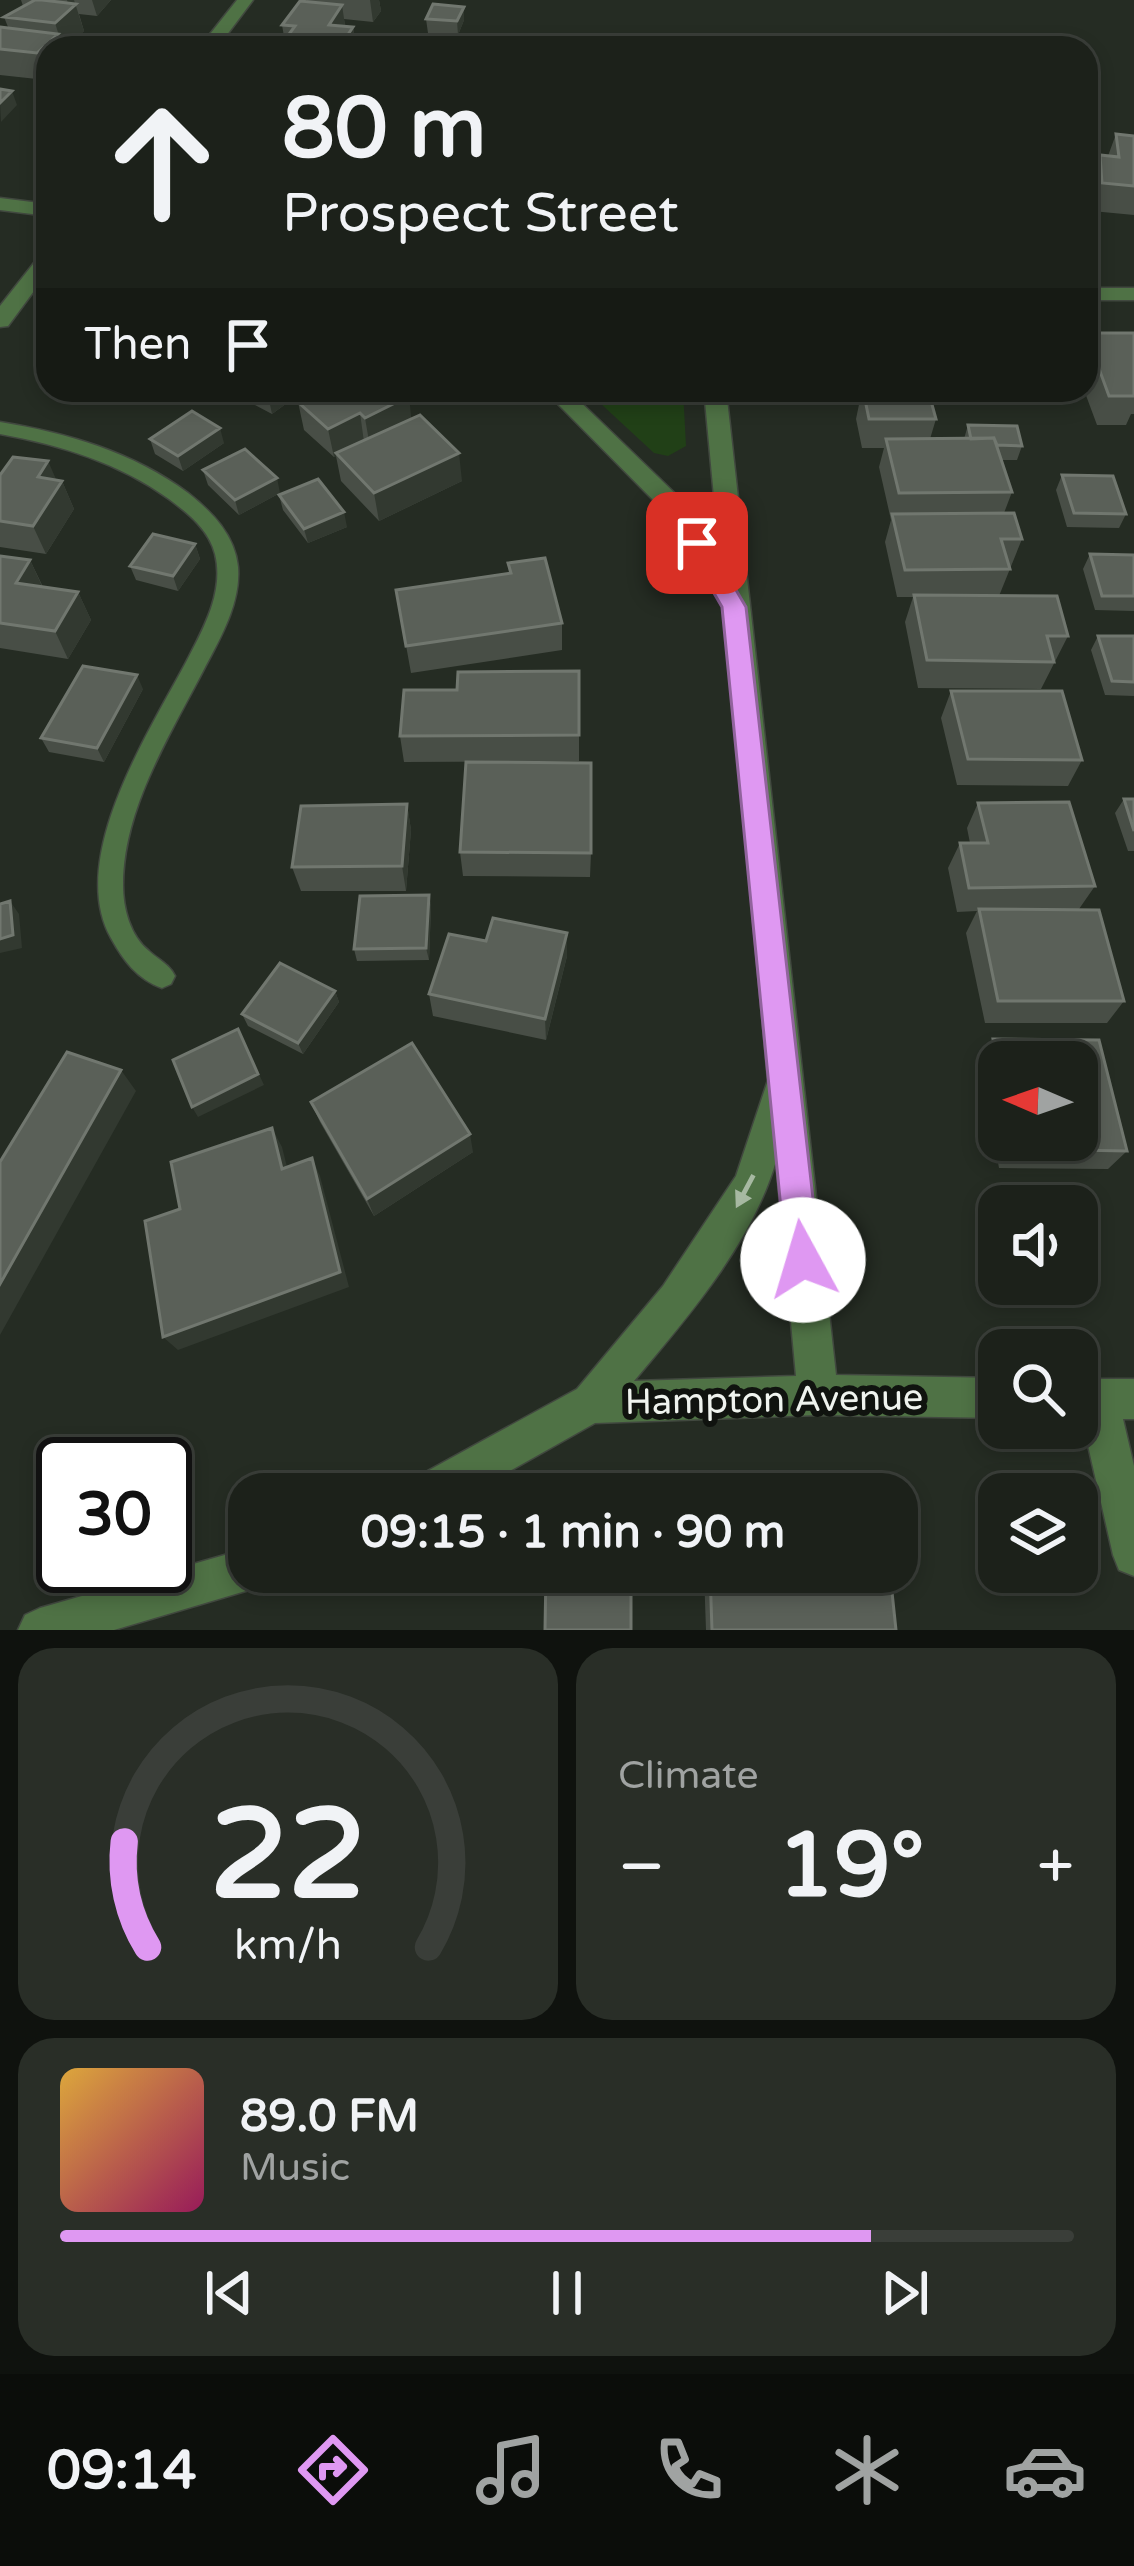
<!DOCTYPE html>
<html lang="en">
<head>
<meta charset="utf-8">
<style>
  body { margin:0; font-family:"Varela Round",sans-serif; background:#292e27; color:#f1f3f6; height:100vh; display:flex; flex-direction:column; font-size:45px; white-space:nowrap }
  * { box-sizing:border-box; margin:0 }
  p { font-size:39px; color:#a0a3a2 }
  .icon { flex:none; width:66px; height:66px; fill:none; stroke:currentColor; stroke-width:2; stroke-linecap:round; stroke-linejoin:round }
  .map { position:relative; height:1630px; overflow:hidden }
  .drawer { display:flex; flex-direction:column; gap:18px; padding:18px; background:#0f120e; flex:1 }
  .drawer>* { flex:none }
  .hud { position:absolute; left:36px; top:36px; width:1062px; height:366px; border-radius:36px; box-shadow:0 6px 18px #0003,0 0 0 3px #3a3e39; background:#1c211a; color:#f1f3f6; overflow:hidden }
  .needle { width:78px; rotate:272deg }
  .fabs { position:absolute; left:978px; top:1041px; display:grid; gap:24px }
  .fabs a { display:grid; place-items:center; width:120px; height:120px; border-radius:24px; background:#1c211a; box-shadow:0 6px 18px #0003,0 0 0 3px #3a3e39; font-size:60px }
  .speed { position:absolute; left:36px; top:1437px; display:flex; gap:24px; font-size:60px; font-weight:700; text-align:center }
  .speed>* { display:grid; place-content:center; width:156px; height:156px; border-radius:50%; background:#1c211a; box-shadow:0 6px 18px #0003,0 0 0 3px #3a3e39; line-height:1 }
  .speed .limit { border:6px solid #111; border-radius:18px; background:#fff; color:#111 }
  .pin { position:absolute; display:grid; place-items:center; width:102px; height:102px; color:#fff; margin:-51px; border-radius:24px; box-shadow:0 6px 18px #0006 }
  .me { position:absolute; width:132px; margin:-66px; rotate:354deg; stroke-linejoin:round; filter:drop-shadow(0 0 9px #0008) }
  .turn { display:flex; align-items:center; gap:42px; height:252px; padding:0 48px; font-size:54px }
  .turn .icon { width:156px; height:156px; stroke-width:2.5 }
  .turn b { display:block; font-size:84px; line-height:102px }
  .then { display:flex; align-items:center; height:114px; padding:0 48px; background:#0003; gap:24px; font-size:45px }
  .big { font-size:90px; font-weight:700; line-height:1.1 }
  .drawer .tile { flex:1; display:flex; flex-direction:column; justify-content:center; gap:18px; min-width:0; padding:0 42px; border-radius:36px; background:#292e27 }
  .drawer .dial { align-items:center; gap:0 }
  .dial svg { height:312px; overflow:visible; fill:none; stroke:#3a3e39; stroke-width:7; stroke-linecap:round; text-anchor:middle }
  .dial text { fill:#f1f3f6; stroke:none }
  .song { display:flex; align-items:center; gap:36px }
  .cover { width:144px; height:144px; border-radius:18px; background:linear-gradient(135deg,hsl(40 70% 55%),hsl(330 70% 35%)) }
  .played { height:12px; border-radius:6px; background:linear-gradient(90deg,#df98f2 80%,#3a3e39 80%) }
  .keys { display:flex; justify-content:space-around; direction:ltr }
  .heat { display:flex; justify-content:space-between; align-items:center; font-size:66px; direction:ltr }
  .drawer .tiles { flex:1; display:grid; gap:18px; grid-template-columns:1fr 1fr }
  .tile:last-child { grid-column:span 2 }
  .trip { position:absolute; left:228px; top:1473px; width:690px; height:120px; border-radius:36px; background:#1c211a; box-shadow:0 6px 18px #0003,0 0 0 3px #3a3e39; font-weight:700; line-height:120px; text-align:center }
  .menu { display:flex; height:192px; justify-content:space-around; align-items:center; background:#0b0d0a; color:#a0a3a2 }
  .menu .icon { width:84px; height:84px }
  .menu .current { color:#df98f2 }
  .menu b { font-size:54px; color:#f1f3f6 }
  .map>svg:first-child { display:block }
  .green { fill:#214017 }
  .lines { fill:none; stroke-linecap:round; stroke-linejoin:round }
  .lane-casing { stroke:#41483f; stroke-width:3 }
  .street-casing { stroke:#41483f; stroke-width:3 }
  .lane { fill:#4f7245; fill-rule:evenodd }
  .street { fill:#4f7245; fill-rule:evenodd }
  .wall { fill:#484e46; fill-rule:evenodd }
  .shaded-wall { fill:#323930 }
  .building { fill:#5a6058; stroke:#71776f; stroke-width:3 }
  .oneway { fill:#a7b9a2 }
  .route { fill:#df98f2; stroke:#91639d; stroke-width:3 }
  .labels { text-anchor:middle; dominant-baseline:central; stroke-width:12; stroke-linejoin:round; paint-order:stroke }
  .near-street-label { font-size:36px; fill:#eff3ee; stroke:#10130f }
</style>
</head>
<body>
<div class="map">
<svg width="1134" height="1630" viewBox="0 0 1134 1630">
  <rect width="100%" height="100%" fill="#252c23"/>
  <path class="green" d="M 586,390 L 683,390 L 686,446 L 668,456 L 654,453 Z"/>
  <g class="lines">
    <defs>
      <path id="lane" d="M 0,422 C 67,433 133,452 188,493 C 212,512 235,535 238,567 C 241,604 219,640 203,671 C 170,735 123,809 123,885 C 123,908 130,936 149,951 C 159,960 169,964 175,976 L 171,984 L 162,988 C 137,979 123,960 111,938 C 67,860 147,735 184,666 C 201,633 225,593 215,554 C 209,530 189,514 169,499 C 119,463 61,445 0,434 Z"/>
      <path id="street" d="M 237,0 L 253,0 L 217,48 L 199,48 Z
        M 0,198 L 48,204 L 48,216 L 0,210 Z
        M 48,252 L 48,272 L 8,326 L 0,327 L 0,306 L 41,254 Z
        M 1086,288 L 1134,288 L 1134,300 L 1086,300 Z
        M 544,390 L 568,390 L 687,505 L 720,561 L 704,390 L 726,390 L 836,1375 L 999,1378 L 999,1418 L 818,1415 L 595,1423 L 469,1494 L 407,1494 L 413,1479 L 577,1389 L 663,1286 L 736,1176 L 768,1080 L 724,609 L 669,516 ZM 776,1161 L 796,1376 L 634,1381 C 688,1317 752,1243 776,1161 Z
        M 1077,1379 L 1134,1379 L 1134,1419 L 1123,1419 L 1134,1466 L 1134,1576 L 1119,1570 L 1113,1555 L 1082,1419 L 1077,1419 Z
        M 249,1548 L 249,1572 L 269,1572 L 264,1584 L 249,1590 L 114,1630 L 18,1630 L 25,1615 L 40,1608 Z"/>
    </defs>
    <use href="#lane" class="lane-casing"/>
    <use href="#street" class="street-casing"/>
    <use href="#lane" class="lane"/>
    <use href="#street" class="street"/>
  </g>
  <path class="wall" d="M 21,0 L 111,0 L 97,16 L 79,14 L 84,31 L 66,48 L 48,48 L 46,80 L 0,75 L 0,27 L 8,27 L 4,17 L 23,6 Z
    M 307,0 L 379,0 L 381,11 L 373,22 L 344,19 L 345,26 L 353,27 L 356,48 L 286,48 L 282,25 L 307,2 Z
    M 426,19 L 464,20 L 458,35 L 428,33 Z
    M 1116,134 L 1134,136 L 1134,215 L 1092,211 L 1090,183 L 1100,155 L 1108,156 Z
    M 48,321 L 48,364 L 37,335 Z
    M 1086,333 L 1134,333 L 1134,414 L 1131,414 L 1126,425 L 1097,425 L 1084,390 L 1086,390 Z
    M 226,390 L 305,390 L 272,414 Z
    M 862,390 L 928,390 L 936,419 L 930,439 L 964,439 L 968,425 L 1022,446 L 1017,460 L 1002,460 L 1012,492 L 1004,513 L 1022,539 L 999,596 L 1068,636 L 1041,689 L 918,688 L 905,622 L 913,597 L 897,597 L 885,542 L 891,520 L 879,467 L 884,448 L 862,448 L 856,419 Z
    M 298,402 L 412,418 L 462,481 L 379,521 L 341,481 L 336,456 L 334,457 L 304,430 Z
    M 150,439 L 224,443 L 183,471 L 155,454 Z
    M 203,470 L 280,493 L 239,515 L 208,485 Z
    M 0,475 L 62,481 L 74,509 L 46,554 L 0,547 Z
    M 1062,475 L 1126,514 L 1119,528 L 1067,527 L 1056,490 Z
    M 279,495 L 347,527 L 308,543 L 283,510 Z
    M 195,544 L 200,559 L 178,591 L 136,580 L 130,566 Z
    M 1090,554 L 1134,555 L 1134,611 L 1095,610 L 1083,569 Z
    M 0,556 L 30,560 L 43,587 L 78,592 L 91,620 L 68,659 L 0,648 Z
    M 508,563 L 562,623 L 562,650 L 411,673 L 396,590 L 509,573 Z
    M 1098,636 L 1134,636 L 1134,696 L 1105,695 L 1091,650 Z
    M 579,671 L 579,761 L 404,762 L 400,736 L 457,690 Z
    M 143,689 L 104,762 L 49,752 L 41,738 Z
    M 951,691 L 1082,760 L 1068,786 L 957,785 L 941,718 Z
    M 1124,799 L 1134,799 L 1134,851 L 1128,851 L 1115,813 Z
    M 978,803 L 1095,886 L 1079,909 L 1124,1001 L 1107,1023 L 985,1023 L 966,933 L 977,911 L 957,912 L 948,868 L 960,843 L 970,843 L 967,828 Z
    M 407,804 L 411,830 L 406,891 L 301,891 L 292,867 Z
    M 460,852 L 591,853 L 590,877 L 463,876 Z
    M 429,895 L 431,907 L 429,960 L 357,961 L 354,949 Z
    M 567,956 L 546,1040 L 433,1016 L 429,994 Z
    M 335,991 L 339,1002 L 303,1054 L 248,1026 L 242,1014 Z
    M 993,1039 L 1127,1151 L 1108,1169 L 999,1168 L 979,1060 ZM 999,1062 L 1077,1140 L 999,1140 Z
    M 311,1102 L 473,1152 L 374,1216 L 320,1122 Z
    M 706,1572 L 835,1572 L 896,1630 L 706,1630 L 704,1573 Z"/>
  <path class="shaded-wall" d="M 67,0 L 74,0 L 84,31 L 66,48 L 63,48 L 55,23 L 70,10 Z
    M 92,0 L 111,0 L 97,16 Z
    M 370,0 L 379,0 L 381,11 L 373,22 Z
    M 342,5 L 346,32 L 329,25 Z
    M 464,7 L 464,20 L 458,35 L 457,21 Z
    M 353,27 L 356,48 L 344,48 L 343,42 Z
    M 58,34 L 62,48 L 48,48 L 48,78 L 46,80 L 37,53 Z
    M 12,91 L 17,105 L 1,122 L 0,103 Z
    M 267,390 L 305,390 L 272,414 Z
    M 409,396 L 412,425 L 370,447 L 365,418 Z
    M 360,413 L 364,442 L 336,453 L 336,456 L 334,457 L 328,429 Z
    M 220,428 L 224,443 L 183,471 L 178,456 Z
    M 459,453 L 462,481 L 379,521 L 374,493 Z
    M 48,461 L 59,486 L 62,481 L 74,509 L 46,554 L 33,526 L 38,477 Z
    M 277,478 L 280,493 L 239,515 L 235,500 Z
    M 344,512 L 347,527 L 308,543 L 304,529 Z
    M 195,544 L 200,559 L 178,591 L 173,576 Z
    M 30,560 L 43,588 L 16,583 Z
    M 78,592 L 91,620 L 68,659 L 55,631 Z
    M 137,675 L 143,689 L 104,762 L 97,748 Z
    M 407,804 L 411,830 L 406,891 L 402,866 Z
    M 429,895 L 431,907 L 429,960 L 426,948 Z
    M 10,901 L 19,914 L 22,948 L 0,953 L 0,939 Z
    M 567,933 L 567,956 L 546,1040 L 545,1019 Z
    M 335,991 L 339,1002 L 303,1054 L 298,1043 Z
    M 238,1029 L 264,1085 L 198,1117 L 192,1107 Z
    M 121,1070 L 136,1091 L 0,1335 L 0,1284 Z
    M 272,1128 L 282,1147 L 292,1187 L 282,1169 Z
    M 470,1134 L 473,1152 L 374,1216 L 367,1199 Z
    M 312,1158 L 320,1176 L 349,1287 L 178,1350 L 163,1337 Z"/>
  <path class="building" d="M 35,0 L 42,0 L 76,4 L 55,23 L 4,17 Z
    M 300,1 L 342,5 L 329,25 L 353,27 L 343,42 L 287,37 L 295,26 L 282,25 Z
    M 433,4 L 464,7 L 457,21 L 426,19 Z
    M 0,27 L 58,34 L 37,53 L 0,49 Z
    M 0,89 L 12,91 L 0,103 Z
    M 1116,134 L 1134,136 L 1134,186 L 1102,183 L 1100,155 L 1119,157 Z
    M 48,321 L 48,337 L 37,335 Z
    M 1086,333 L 1134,333 L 1134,396 L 1109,396 Z
    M 322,390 L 401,390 L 409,396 L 365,418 L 360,413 L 328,429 L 298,402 Z
    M 863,390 L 928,390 L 936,419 L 869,419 Z
    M 192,411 L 220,428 L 178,456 L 150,439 Z
    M 420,415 L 459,453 L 374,493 L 336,453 Z
    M 968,425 L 1017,426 L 1022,446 L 997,445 L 994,438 L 971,439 Z
    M 994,438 L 1012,492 L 899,493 L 886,439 Z
    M 245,449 L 277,478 L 235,500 L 203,470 Z
    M 13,457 L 48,461 L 38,477 L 62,481 L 33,526 L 0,521 L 0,475 Z
    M 1062,475 L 1113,476 L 1126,514 L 1074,513 Z
    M 318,479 L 344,512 L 304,529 L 279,495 Z
    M 1014,513 L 1022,539 L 1001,539 L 1010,569 L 905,570 L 892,514 Z
    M 153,534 L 195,544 L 173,576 L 130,566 Z
    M 1090,554 L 1134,555 L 1134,596 L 1102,596 Z
    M 0,556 L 30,560 L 16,583 L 78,592 L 55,631 L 0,623 Z
    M 545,558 L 562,623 L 406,646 L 396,590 L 511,573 L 508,563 Z
    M 914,595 L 1057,596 L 1068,636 L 1047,636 L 1054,662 L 927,660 Z
    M 1098,636 L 1134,636 L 1134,682 L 1112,681 Z
    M 83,666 L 137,675 L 97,748 L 41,738 Z
    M 579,671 L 579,735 L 400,736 L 404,690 L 457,690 L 458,672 Z
    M 951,691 L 1062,691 L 1082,760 L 968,759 Z
    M 466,762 L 591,763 L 591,853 L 460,852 Z
    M 1124,799 L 1134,799 L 1134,831 Z
    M 1069,802 L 1095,886 L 969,888 L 960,843 L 988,843 L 978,803 Z
    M 407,804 L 402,866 L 292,867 L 301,806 Z
    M 429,895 L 426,948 L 354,949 L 360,896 Z
    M 10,901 L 13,935 L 0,939 L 0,904 Z
    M 979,909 L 1099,910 L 1124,1001 L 998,1001 Z
    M 493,918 L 567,933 L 545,1019 L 429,994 L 449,934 L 486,941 Z
    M 280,963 L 335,991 L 298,1043 L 242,1014 Z
    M 238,1029 L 258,1074 L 192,1107 L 173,1060 Z
    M 993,1039 L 1099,1040 L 1127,1151 L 1015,1149 L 1013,1140 L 1077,1140 L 1077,1062 L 999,1062 L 999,1070 Z
    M 412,1043 L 470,1134 L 367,1199 L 311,1102 Z
    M 67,1052 L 121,1070 L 0,1284 L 0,1162 Z
    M 272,1128 L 282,1169 L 312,1158 L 340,1272 L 163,1337 L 145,1221 L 180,1209 L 171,1162 Z
    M 546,1572 L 631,1572 L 631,1630 L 545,1630 Z
    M 710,1572 L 890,1573 L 896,1630 L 712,1630 Z"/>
  <defs><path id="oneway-solid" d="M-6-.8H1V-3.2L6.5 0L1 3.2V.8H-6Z" transform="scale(3)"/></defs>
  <use class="oneway" href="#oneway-solid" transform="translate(745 1191) rotate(118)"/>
  <path class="route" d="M 697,535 L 705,537 L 746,607 L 820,1260 L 815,1272 L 803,1277 L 791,1272 L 786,1260 L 722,607 L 685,543 Z"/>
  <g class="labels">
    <g class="near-street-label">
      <text transform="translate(774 1400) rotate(-1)">Hampton Avenue</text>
    </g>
  </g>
</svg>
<div class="fabs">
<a><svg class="needle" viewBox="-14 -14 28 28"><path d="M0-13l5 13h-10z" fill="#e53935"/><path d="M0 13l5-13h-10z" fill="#a0a3a2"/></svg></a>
<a><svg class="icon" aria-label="sound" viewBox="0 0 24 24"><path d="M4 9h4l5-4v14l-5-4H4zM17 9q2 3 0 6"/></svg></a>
<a><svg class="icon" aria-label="search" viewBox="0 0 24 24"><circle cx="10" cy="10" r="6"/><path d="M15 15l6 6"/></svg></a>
<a><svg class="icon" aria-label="layers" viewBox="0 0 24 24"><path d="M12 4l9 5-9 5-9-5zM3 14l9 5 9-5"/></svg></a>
</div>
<div class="speed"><div class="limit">30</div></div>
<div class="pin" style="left:697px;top:543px;background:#d93025"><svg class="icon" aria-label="arrive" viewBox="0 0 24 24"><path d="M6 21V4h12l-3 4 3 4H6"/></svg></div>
<svg class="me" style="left:803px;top:1260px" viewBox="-20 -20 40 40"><circle r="19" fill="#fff"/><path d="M0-13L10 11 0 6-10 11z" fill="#df98f2"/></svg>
<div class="trip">09:15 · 1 min · 90 m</div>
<div class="hud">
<div class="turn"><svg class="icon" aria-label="ahead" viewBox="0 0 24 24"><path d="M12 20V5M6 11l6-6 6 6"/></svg><div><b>80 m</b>Prospect Street</div></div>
<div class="then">Then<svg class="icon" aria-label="arrive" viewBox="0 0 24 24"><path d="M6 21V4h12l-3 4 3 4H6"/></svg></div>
</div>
</div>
<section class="drawer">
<div class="tiles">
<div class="tile dial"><svg viewBox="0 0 100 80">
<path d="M14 69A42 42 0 1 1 86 69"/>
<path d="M14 69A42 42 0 0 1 8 42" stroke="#df98f2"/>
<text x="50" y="56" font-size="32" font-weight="700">22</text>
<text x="50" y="72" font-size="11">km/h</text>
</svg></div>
<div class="tile"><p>Climate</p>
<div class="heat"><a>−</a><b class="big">19°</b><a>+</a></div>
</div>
<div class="tile">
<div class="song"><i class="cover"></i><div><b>89.0 FM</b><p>Music</p></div></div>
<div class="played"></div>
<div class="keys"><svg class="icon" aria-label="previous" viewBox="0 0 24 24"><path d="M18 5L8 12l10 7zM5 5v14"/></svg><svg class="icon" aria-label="pause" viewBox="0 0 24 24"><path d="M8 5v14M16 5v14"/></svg><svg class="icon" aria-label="next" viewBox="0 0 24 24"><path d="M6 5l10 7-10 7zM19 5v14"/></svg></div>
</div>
</div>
</section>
<nav class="menu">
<b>09:14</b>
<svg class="icon current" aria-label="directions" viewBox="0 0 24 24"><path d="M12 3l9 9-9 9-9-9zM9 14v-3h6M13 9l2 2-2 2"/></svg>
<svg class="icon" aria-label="music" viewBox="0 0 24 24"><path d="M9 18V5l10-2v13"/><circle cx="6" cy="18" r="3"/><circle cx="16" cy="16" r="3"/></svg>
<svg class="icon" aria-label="phone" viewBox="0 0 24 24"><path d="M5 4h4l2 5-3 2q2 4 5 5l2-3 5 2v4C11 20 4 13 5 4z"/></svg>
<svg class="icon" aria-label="climate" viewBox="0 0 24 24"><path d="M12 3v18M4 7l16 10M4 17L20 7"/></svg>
<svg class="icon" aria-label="car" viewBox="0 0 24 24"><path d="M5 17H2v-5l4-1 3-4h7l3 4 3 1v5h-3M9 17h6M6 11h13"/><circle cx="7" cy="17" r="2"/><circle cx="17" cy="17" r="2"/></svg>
</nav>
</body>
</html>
